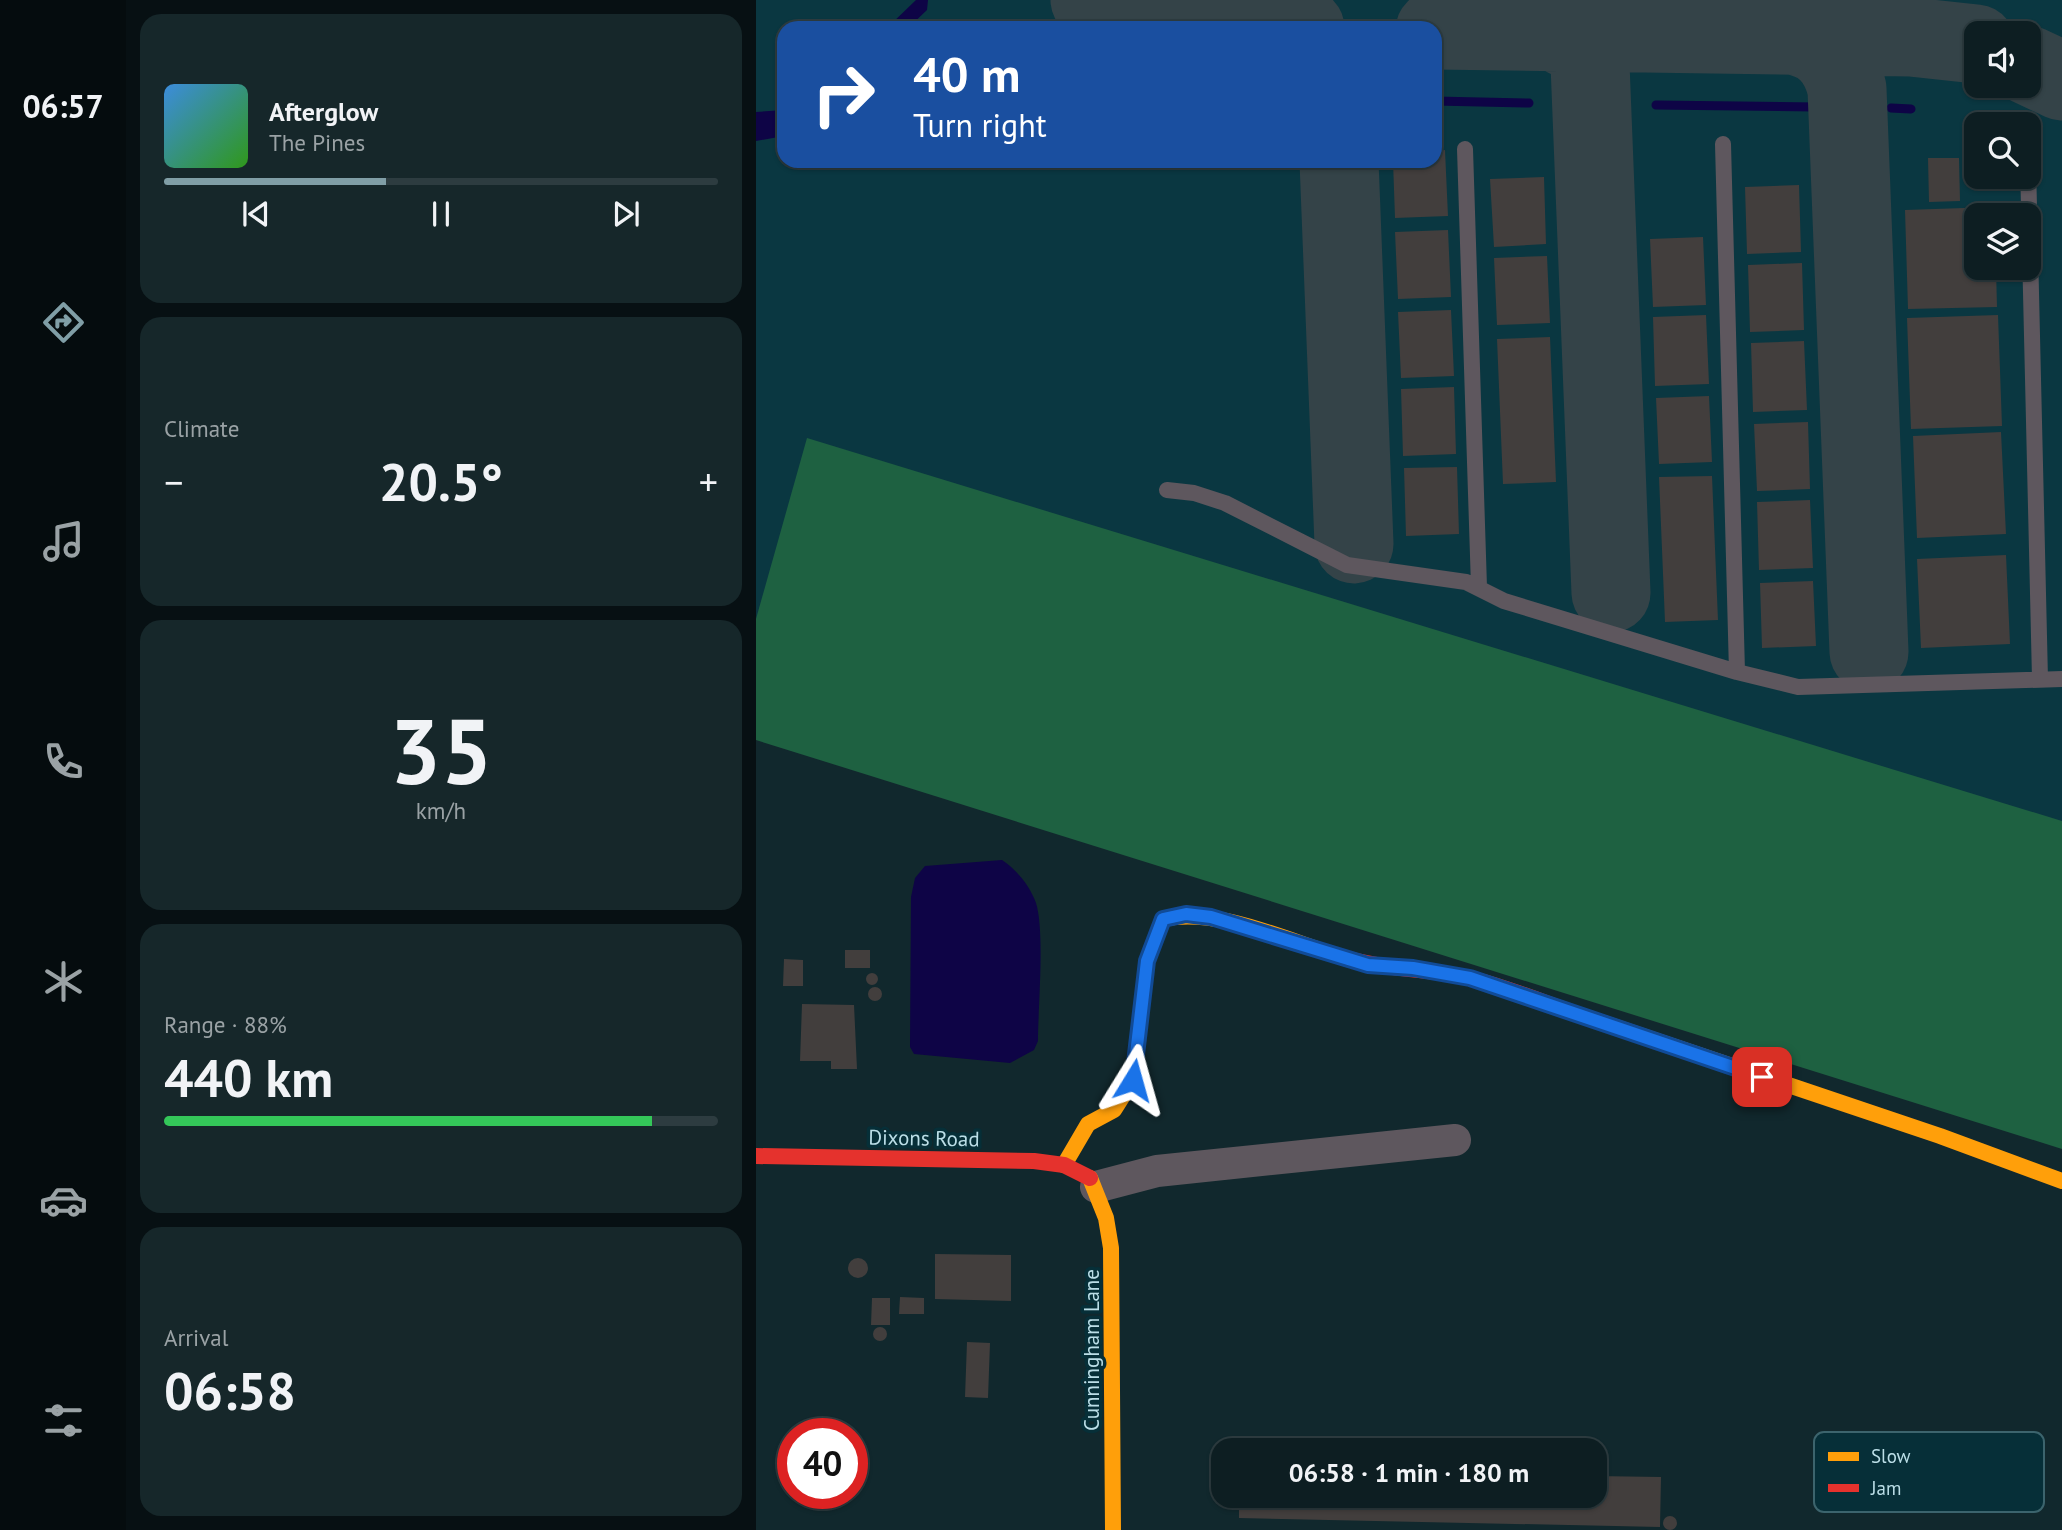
<!DOCTYPE html>
<html lang="en">
<head>
<meta charset="utf-8">
<style>
  body { margin:0; font-family:"PT Sans",sans-serif; background:#16272a; color:#f1f3f6; height:100vh; display:flex; flex-direction:column; font-size:26px; white-space:nowrap }
  * { box-sizing:border-box; margin:0 }
  p { font-size:23px; color:#9aa2a5 }
  .icon { flex:none; width:38px; height:38px; fill:none; stroke:currentColor; stroke-width:2; stroke-linecap:round; stroke-linejoin:round }
  .map { position:relative; flex:1; overflow:hidden }
  .panel { display:flex; flex-direction:column; gap:14px; padding:14px; background:#071013; width:630px }
  .panel>* { flex:none }
  .banner { position:absolute; left:21px; top:21px; width:665px; height:147px; border-radius:21px; box-shadow:0 2px 5px #0004,0 0 0 2px #2d3c40; background:#1a4fa0; color:#fff; overflow:hidden }
  .controls { position:absolute; left:1208px; top:21px; display:grid; gap:14px }
  .controls a { display:grid; place-items:center; width:77px; height:77px; border-radius:14px; background:#0d1e22; box-shadow:0 2px 5px #0004,0 0 0 2px #2d3c40; font-size:35px }
  .speed { position:absolute; left:21px; top:1418px; display:flex; gap:14px; font-size:35px; font-weight:700; text-align:center }
  .speed>* { display:grid; place-content:center; width:91px; height:91px; border-radius:50%; background:#0d1e22; box-shadow:0 2px 5px #0004,0 0 0 2px #2d3c40; line-height:1 }
  .speed .limit { border:10px solid #d22; background:#fff; color:#111 }
  .pin { position:absolute; display:grid; place-items:center; width:60px; height:60px; color:#fff; margin:-30px; border-radius:14px; box-shadow:0 4px 10px #0006 }
  .me { position:absolute; width:77px; margin:-38px; rotate:8deg; stroke-linejoin:round; filter:drop-shadow(0 0 5px #0008) }
  .turn { display:flex; align-items:center; gap:24px; height:147px; padding:0 21px; font-size:32px }
  .turn .icon { width:91px; height:91px; stroke-width:2.5 }
  .turn b { display:block; font-size:49px; line-height:60px }
  .big { font-size:52px; font-weight:600; line-height:1.1 }
  .panel .tile { flex:1; display:flex; flex-direction:column; justify-content:center; gap:10px; min-width:0; padding:0 24px; border-radius:21px; background:#16272a }
  .panel .dial { align-items:center; gap:0 }
  .dial b { font-size:91px; line-height:1 }
  .song { display:flex; align-items:center; gap:21px }
  .cover { width:84px; height:84px; border-radius:10px; background:linear-gradient(135deg,hsl(210 70% 55%),hsl(110 70% 35%)) }
  .played { height:7px; border-radius:4px; background:linear-gradient(90deg,#809ea6 40%,#2d3c40 40%) }
  .keys { display:flex; justify-content:space-around; direction:ltr }
  .heat { display:flex; justify-content:space-between; align-items:center; font-size:38px; direction:ltr }
  .charge { height:10px; border-radius:5px; background:linear-gradient(90deg,#34c759 88%,#2d3c40 0) }
  .trip { position:absolute; left:455px; top:1438px; width:396px; height:70px; border-radius:21px; background:#0d1e22; box-shadow:0 2px 5px #0004,0 0 0 2px #2d3c40; font-weight:600; line-height:70px; text-align:center }
  main { display:flex; flex:1; min-height:0 }
  .menu { display:flex; flex-direction:column; width:126px; justify-content:space-around; align-items:center; background:#050c0e; color:#9aa2a5 }
  .menu .icon { width:49px; height:49px }
  .menu .current { color:#809ea6 }
  .menu b { font-size:32px; color:#f1f3f6 }
  .map>svg:first-child { display:block }
  .built { fill:#0a3741; fill-rule:evenodd }
  .forest { fill:#1e6141 }
  .water { fill:#0e0446 }
  .lines { fill:none; stroke-linecap:round; stroke-linejoin:round }
  .stream { stroke:#0e0446; stroke-width:9 }
  .taxiway { stroke:#344348; stroke-width:79 }
  .building { fill:#423e3d }
  .lane { stroke:#5e575e; stroke-width:16 }
  .street { stroke:#5e575e; stroke-width:32 }
  .slow { stroke:#ff9f0a; stroke-width:16 }
  .jam { stroke:#e5322d; stroke-width:16 }
  .route-casing { stroke:#114b97; stroke-width:18 }
  .route { stroke:#1a73e8; stroke-width:12 }
  .labels { text-anchor:middle; dominant-baseline:central; stroke-width:7; stroke-linejoin:round; paint-order:stroke }
  .street-label { font-size:21px; fill:#bbdee7; stroke:#062f38 }
  .key { fill:#062f38; stroke:#3c646d; stroke-width:2 }
  .key-label { font-size:19px; fill:#bbdee7 }
</style>
</head>
<body>
<main>
<nav class="menu">
<b>06:57</b>
<svg class="icon current" aria-label="directions" viewBox="0 0 24 24"><path d="M12 3l9 9-9 9-9-9zM9 14v-3h6M13 9l2 2-2 2"/></svg>
<svg class="icon" aria-label="music" viewBox="0 0 24 24"><path d="M9 18V5l10-2v13"/><circle cx="6" cy="18" r="3"/><circle cx="16" cy="16" r="3"/></svg>
<svg class="icon" aria-label="phone" viewBox="0 0 24 24"><path d="M5 4h4l2 5-3 2q2 4 5 5l2-3 5 2v4C11 20 4 13 5 4z"/></svg>
<svg class="icon" aria-label="climate" viewBox="0 0 24 24"><path d="M12 3v18M4 7l16 10M4 17L20 7"/></svg>
<svg class="icon" aria-label="car" viewBox="0 0 24 24"><path d="M5 17H2v-5l4-1 3-4h7l3 4 3 1v5h-3M9 17h6M6 11h13"/><circle cx="7" cy="17" r="2"/><circle cx="17" cy="17" r="2"/></svg>
<svg class="icon" aria-label="filters" viewBox="0 0 24 24"><path d="M4 7h16M4 17h16"/><circle cx="9" cy="7" r="2"/><circle cx="15" cy="17" r="2"/></svg>
</nav>
<section class="panel">
<div class="tile">
<div class="song"><i class="cover"></i><div><b>Afterglow</b><p>The Pines</p></div></div>
<div class="played"></div>
<div class="keys"><svg class="icon" aria-label="previous" viewBox="0 0 24 24"><path d="M18 5L8 12l10 7zM5 5v14"/></svg><svg class="icon" aria-label="pause" viewBox="0 0 24 24"><path d="M8 5v14M16 5v14"/></svg><svg class="icon" aria-label="next" viewBox="0 0 24 24"><path d="M6 5l10 7-10 7zM19 5v14"/></svg></div>
</div>
<div class="tile"><p>Climate</p>
<div class="heat"><a>−</a><b class="big">20.5°</b><a>+</a></div>
</div>
<div class="tile dial"><b>35</b><p>km/h</p></div>
<div class="tile"><p>Range · 88%</p><b class="big">440 km</b><div class="charge"></div></div>
<div class="tile"><p>Arrival</p><b class="big">06:58</b></div>
</section>
<div class="map">
<svg width="1306" height="1530" viewBox="0 0 1306 1530">
  <rect width="100%" height="100%" fill="#11282d"/>
  <path class="built" d="M 0,0 L 1306,0 L 1306,1084 L 0,644 ZM 28,28 L 679,28 L 679,161 L 28,161 ZM 1220,33 L 1272,33 L 1272,86 L 1220,86 ZM 1220,124 L 1272,124 L 1272,177 L 1220,177 ZM 1220,215 L 1272,215 L 1272,268 L 1220,268 Z"/>
  <path class="forest" d="M 51,438 L 1306,821 L 1306,1149 L 0,740 L 0,619 Z"/>
  <path class="water" d="M 160,0 L 172,0 L 171,10 L 152,28 L 131,28 Z
    M 28,110 L 28,136 L 0,141 L 0,112 Z
    M 246,860 C 261,870 274,886 280,903 C 289,932 282,1007 282,1041 L 278,1050 L 254,1063 L 158,1054 L 154,1047 L 155,897 L 159,878 L 169,866 Z"/>
  <g class="lines">
    <path class="stream" d="M 679,101 L 773,103
      M 900,105 L 1059,107
      M 1135,108 L 1155,109"/>
    <path class="taxiway" d="M 334,0 C 405,22 474,27 549,28
      M 679,30 L 1155,37 L 1220,44
      M 797,31 L 825,45 L 834,64 L 855,593
      M 1034,35 C 1066,39 1084,58 1091,89 L 1113,652
      M 1272,65 L 1306,81
      M 583,161 L 598,544"/>
  </g>
  <path class="building" d="M 689,150 L 692,216 L 639,218 L 637,161 L 679,161 L 679,151 Z
    M 1172,158 L 1203,158 L 1204,201 L 1173,202 Z
    M 788,177 L 790,244 L 738,247 L 734,179 Z
    M 1043,185 L 1045,252 L 991,254 L 989,187 Z
    M 1238,207 L 1238,215 L 1220,215 L 1220,268 L 1240,268 L 1241,307 L 1152,309 L 1149,210 Z
    M 692,230 L 695,297 L 642,299 L 639,232 Z
    M 947,237 L 950,305 L 897,307 L 894,239 Z
    M 791,256 L 794,323 L 741,325 L 738,258 Z
    M 1046,263 L 1048,330 L 994,332 L 992,265 Z
    M 695,310 L 698,376 L 645,378 L 642,312 Z
    M 950,315 L 953,384 L 899,386 L 897,317 Z
    M 1242,315 L 1246,426 L 1155,429 L 1151,318 Z
    M 794,337 L 800,482 L 747,484 L 741,339 Z
    M 1048,341 L 1051,410 L 997,412 L 995,343 Z
    M 698,387 L 700,454 L 647,456 L 645,389 Z
    M 953,396 L 956,462 L 903,464 L 900,398 Z
    M 1052,422 L 1054,489 L 1001,491 L 998,424 Z
    M 1245,432 L 1250,534 L 1161,538 L 1157,436 Z
    M 701,467 L 703,534 L 650,536 L 648,468 Z
    M 956,476 L 962,620 L 909,622 L 903,477 Z
    M 1054,500 L 1057,568 L 1003,570 L 1001,502 Z
    M 1250,555 L 1254,644 L 1165,648 L 1161,559 Z
    M 1057,581 L 1060,646 L 1006,648 L 1004,583 Z
    M 89,950 L 114,950 L 114,968 L 89,968 Z
    M 28,959 L 47,960 L 47,986 L 27,986 Z
    M110 979a6 6 0 1 1 12 0a6 6 0 1 1-12 0Z
    M112 994a7 7 0 1 1 14 0a7 7 0 1 1-14 0Z
    M 46,1004 L 98,1005 L 101,1069 L 75,1069 L 75,1061 L 44,1061 Z
    M 179,1254 L 255,1255 L 255,1301 L 179,1299 Z
    M92 1268a10 10 0 1 1 20 0a10 10 0 1 1-20 0Z
    M 144,1297 L 168,1298 L 168,1314 L 143,1314 Z
    M 116,1298 L 134,1298 L 134,1325 L 115,1325 Z
    M117 1334a7 7 0 1 1 14 0a7 7 0 1 1-14 0Z
    M 211,1342 L 234,1343 L 232,1398 L 209,1397 Z
    M 838,1476 L 905,1477 L 904,1527 L 483,1518 L 483,1496 L 838,1496 Z
    M907 1523a7 7 0 1 1 14 0a7 7 0 1 1-14 0Z"/>
  <g class="lines">
    <path class="lane" d="M 967,144 L 981,672
      M 709,149 L 723,587
      M 1272,164 L 1284,679
      M 411,490 L 438,493 L 469,503 L 591,565 L 710,582 L 748,601 L 981,672 L 1042,687 L 1306,679"/>
    <path class="street" d="M 340,1187 L 401,1171 L 699,1140"/>
    <path class="slow" d="M 821,1014 L 1184,1136 L 1306,1181
      M 308,1165 L 332,1124 L 358,1110 L 377,1080 L 391,961 L 407,919 C 462,907 532,941 585,957
      M 334,1178 L 350,1218 L 355,1248 L 357,1530"/>
    <path class="jam" d="M 585,957 C 627,970 671,968 713,978 C 750,987 786,1002 821,1014
      M 0,1156 L 278,1161 L 308,1165 L 334,1178"/>
  </g>
  <g class="lines">
    <defs>
      <path id="route" d="M 377,1080 L 391,961 L 407,919 L 430,914 L 455,917 L 612,965 L 657,968 L 714,978 L 1006,1077"/>
    </defs>
    <use href="#route" class="route-casing"/>
    <use href="#route" class="route"/>
  </g>
  <g class="labels">
    <g class="street-label">
      <text transform="translate(168 1138) rotate(1)">Dixons Road</text>
      <text transform="translate(335 1350) rotate(-90)">Cunningham Lane</text>
    </g>
  </g>
  <rect x="1058" y="1432" width="230" height="80" rx="10" class="key"/>
  <rect x="1072" y="1452" width="31" height="9" fill="#ff9f0a"/>
  <rect x="1072" y="1484" width="31" height="8" fill="#e5322d"/>
  <g class="key-label">
    <text x="1115" y="1463">Slow</text>
    <text x="1115" y="1495">Jam</text>
  </g>
</svg>
<div class="controls">
<a><svg class="icon" aria-label="sound" viewBox="0 0 24 24"><path d="M4 9h4l5-4v14l-5-4H4zM17 9q2 3 0 6"/></svg></a>
<a><svg class="icon" aria-label="search" viewBox="0 0 24 24"><circle cx="10" cy="10" r="6"/><path d="M15 15l6 6"/></svg></a>
<a><svg class="icon" aria-label="layers" viewBox="0 0 24 24"><path d="M12 4l9 5-9 5-9-5zM3 14l9 5 9-5"/></svg></a>
</div>
<div class="speed"><div class="limit">40</div></div>
<div class="pin" style="left:1006px;top:1077px;background:#d93025"><svg class="icon" aria-label="arrive" viewBox="0 0 24 24"><path d="M6 21V4h12l-3 4 3 4H6"/></svg></div>
<svg class="me" style="left:377px;top:1080px" viewBox="-20 -20 40 40"><path d="M0-17L14 15 0 8-14 15z" fill="#1a73e8" stroke="#fff" stroke-width="4"/></svg>
<div class="trip">06:58 · 1 min · 180 m</div>
<div class="banner">
<div class="turn"><svg class="icon" aria-label="right" viewBox="0 0 24 24"><path d="M7 20v-9h11M14 6l5 5-5 5"/></svg><div><b>40 m</b>Turn right</div></div>
</div>
</div>
</main>
</body>
</html>
